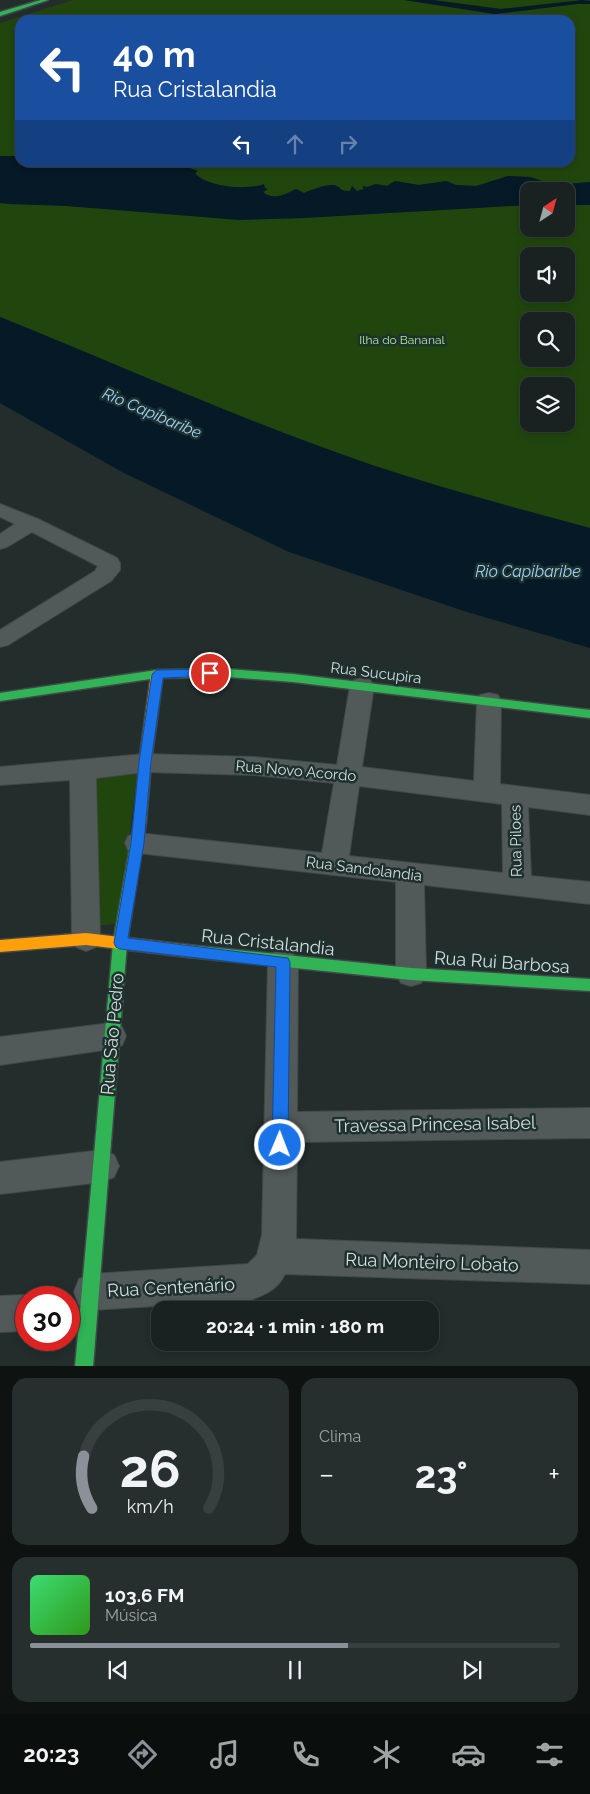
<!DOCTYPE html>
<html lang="pt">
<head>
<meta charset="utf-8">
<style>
  body { margin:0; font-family:Raleway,sans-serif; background:#272f2e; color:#f1f3f6; height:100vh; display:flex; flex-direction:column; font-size:19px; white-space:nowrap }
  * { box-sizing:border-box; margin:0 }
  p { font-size:16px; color:#9fa4a5 }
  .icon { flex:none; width:28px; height:28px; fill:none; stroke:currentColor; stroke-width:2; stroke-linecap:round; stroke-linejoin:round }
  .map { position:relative; height:1366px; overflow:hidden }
  .drawer { display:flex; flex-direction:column; gap:12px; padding:12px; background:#0e1312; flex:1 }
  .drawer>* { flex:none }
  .guide { position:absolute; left:15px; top:15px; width:560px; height:152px; border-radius:15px; box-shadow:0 2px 8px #0003,0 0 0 1px #383f3f; background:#1a4fa0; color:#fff; overflow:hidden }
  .needle { width:32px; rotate:36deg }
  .buttons { position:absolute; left:520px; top:182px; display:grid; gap:10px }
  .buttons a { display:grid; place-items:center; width:55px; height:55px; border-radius:10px; background:#1a2221; box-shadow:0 2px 8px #0003,0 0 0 1px #383f3f; font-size:25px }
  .speed { position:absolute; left:15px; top:1286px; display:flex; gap:10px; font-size:25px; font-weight:700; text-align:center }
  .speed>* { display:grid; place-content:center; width:65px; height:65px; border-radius:50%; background:#1a2221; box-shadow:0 2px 8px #0003,0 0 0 1px #383f3f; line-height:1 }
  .speed .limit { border:8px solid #d22; background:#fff; color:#111 }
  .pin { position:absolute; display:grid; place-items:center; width:42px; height:42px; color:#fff; margin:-21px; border:2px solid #fff; border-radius:50%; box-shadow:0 1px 5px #0007 }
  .me { position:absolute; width:55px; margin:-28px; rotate:1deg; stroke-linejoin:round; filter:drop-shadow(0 0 4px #0008) }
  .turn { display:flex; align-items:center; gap:18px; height:105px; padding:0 15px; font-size:22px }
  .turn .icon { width:65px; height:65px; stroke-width:2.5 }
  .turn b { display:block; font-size:35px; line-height:42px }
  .lanes { display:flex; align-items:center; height:48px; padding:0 15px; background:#0003; justify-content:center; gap:25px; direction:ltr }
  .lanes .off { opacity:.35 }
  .big { font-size:38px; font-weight:700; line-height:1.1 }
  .drawer .card { flex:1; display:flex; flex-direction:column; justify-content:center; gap:8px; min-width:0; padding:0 18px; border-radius:15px; background:#272f2e }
  .drawer .dial { align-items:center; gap:0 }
  .dial svg { height:130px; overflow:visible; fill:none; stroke:#383f3f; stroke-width:7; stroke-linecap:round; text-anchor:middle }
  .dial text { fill:#f1f3f6; stroke:none }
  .song { display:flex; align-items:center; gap:15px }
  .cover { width:60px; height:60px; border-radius:8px; background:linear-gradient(135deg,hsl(140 70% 55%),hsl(110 70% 35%)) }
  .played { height:5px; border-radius:2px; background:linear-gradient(90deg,#8c9099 60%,#383f3f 60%) }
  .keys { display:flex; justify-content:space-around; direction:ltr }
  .heat { display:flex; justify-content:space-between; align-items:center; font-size:28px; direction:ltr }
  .drawer .tiles { flex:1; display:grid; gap:12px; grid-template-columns:1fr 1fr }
  .card:last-child { grid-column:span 2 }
  .trip { position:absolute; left:151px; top:1301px; width:288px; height:50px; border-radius:15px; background:#1a2221; box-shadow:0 2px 8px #0003,0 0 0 1px #383f3f; font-weight:700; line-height:50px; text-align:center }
  .dock { display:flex; height:80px; justify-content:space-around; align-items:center; background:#0a0e0d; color:#9fa4a5 }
  .dock .icon { width:35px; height:35px }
  .dock .active { color:#8c9099 }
  .dock b { font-size:22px; color:#f1f3f6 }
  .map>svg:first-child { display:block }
  .green { fill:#20460d; fill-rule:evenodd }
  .water { fill:#051927 }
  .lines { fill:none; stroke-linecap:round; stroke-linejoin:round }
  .street-casing { stroke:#404948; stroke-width:2 }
  .fast-casing { stroke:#404948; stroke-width:3 }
  .slow-casing { stroke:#404948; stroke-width:3 }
  .street { fill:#525a59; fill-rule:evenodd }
  .fast { fill:#30b455; fill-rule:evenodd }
  .slow { fill:#ff9f0a; fill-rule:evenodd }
  .route { fill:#1a73e8; stroke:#114b97 }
  .labels { text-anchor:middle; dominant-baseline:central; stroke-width:5; stroke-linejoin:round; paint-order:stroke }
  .far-park-label { font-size:12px; fill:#abeb91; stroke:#1e312f }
  .street-label { font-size:15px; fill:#d3dedd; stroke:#1e312f }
  .water-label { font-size:16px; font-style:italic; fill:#9bd2fb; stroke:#1e312f }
  .near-street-label { font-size:18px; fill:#d3dedd; stroke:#1e312f }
</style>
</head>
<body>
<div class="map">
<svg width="590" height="1367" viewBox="0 0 590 1367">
  <rect width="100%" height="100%" fill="#222d2c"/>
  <path class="green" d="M 73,0 L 404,0 L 495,14 L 577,4 L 590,4 L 590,182 L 568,184 L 559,182 L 545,182 L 530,177 L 508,176 L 476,186 L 456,185 L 446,181 L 418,185 L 395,181 L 387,186 L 376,184 L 367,187 L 363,186 L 364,188 L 357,191 L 352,186 L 350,191 L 343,191 L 332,185 L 304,193 L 296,189 C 285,194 273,202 262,192 L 264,188 L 261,185 C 249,192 204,186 195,173 L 198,171 C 187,168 179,163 167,164 C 155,164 143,167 132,163 L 570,162 L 570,20 L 20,20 L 20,156 L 0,156 L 0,23 Z
    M 432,0 L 590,0 L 590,1 L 501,9 Z
    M 0,203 L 67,206 L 179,214 L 389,213 L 529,205 L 529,229 L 566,229 L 566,205 L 590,205 L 590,528 C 517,509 444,489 372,465 C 246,422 124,367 0,317 ZM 529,256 L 566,256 L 566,294 L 529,294 ZM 529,321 L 566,321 L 566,359 L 529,359 ZM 529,386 L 566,386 L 566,424 L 529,424 Z
    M 137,771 L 120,923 L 95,926 L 93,774 Z"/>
  <path class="water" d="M 404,0 L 432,0 L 501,9 L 582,0 L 590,1 L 590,4 L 577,4 L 495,14 Z
    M 0,156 L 20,156 L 20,162 L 132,162 L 149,166 L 182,165 L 198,171 L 195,173 C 207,188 249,190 264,184 L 265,188 L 268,189 L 263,192 C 273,201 286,194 296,189 L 304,193 C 310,190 324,185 332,185 C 341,185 339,192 350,191 L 352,186 L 357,191 L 364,189 L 362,186 L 367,187 L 376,184 L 387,186 L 395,181 L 419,185 L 446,181 L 456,185 L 476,186 L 508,176 L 530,177 L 545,182 L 559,182 L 568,184 L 590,182 L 590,205 L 566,205 L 566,191 L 529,191 L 529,205 L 305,218 L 239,220 L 67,206 L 9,204 L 0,203 Z
    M 0,317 C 124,367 246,422 372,465 C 444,489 517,508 590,528 L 590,648 L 467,612 L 289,552 L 122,472 L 0,403 Z"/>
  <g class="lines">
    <defs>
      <path id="street" d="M 0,504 L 38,519 L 117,558 L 120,563 L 120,570 L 111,581 L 8,645 L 0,647 L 0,630 L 95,571 L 98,566 L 32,532 L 7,547 L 0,549 L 0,534 L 15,524 L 0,517 Z
        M 362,678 L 370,680 L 374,686 L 362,767 L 474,781 L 477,701 L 480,695 L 489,693 L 498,695 L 501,701 L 500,784 L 590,795 L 590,815 L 528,807 L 531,876 L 590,882 L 590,904 L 424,885 L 426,974 L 421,983 L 411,986 L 401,983 L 396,974 L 396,882 L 138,853 L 128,850 L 125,843 L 128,836 L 138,833 L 322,853 L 334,783 L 254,775 L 145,772 L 96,778 L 100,939 L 96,947 L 86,951 L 76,947 L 72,939 L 70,780 L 0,785 L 0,767 L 145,754 L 254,757 L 337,765 L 350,686 L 354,680 ZM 359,786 L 502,804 L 503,873 L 349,856 Z
        M 283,950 L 293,953 L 298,962 L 297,1112 L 590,1108 L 590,1138 L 297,1142 L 296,1239 L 590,1250 L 590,1284 L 285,1274 C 278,1289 266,1294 251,1300 L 92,1310 L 79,1305 L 74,1292 L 79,1279 L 92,1274 L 248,1264 L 257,1255 L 262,1235 L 268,962 L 273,953 Z
        M 111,1023 L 122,1027 L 126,1036 L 122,1045 L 111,1049 L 0,1065 L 0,1037 Z
        M 102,1150 L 114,1155 L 119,1166 L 114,1177 L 102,1182 L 0,1194 L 0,1162 Z
        M 26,1295 L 32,1298 L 26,1298 L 26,1331 L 0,1332 L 0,1296 Z"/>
      <path id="fast" d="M 41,0 L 48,0 L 0,16 L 0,12 Z
        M 228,669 L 293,674 L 590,710 L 590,718 L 293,682 L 228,677 L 157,678 L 0,701 L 0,693 L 157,670 Z
        M 140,818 L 144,820 L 146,823 L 127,943 L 93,1367 L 75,1367 L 113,943 L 134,823 L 136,820 Z
        M 188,945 L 411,968 L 590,979 L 590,991 L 411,980 L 188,957 L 183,955 L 181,951 L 183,947 Z"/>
      <path id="slow" d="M 157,670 L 163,674 L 151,763 L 146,823 L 144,826 L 136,826 L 134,823 L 139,763 L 151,674 Z
        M 86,933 L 188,945 L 193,947 L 195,951 L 193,955 L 188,957 L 86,945 L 0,952 L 0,940 Z"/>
    </defs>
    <use href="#street" class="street-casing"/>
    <use href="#fast" class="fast-casing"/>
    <use href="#slow" class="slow-casing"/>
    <use href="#street" class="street"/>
    <use href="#fast" class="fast"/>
    <use href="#slow" class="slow"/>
  </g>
  <path class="route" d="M 210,669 L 214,670 L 216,673 L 214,676 L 163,678 L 151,762 L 144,843 L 128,938 L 288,958 L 290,962 L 288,1145 L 286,1150 L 280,1152 L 275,1150 L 272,1145 L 276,967 L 120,949 L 116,947 L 114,943 L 131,843 L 139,762 L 152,674 L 157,670 Z"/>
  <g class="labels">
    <g class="far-park-label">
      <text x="402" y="340">Ilha do Bananal</text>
    </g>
    <g class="street-label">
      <text transform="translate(376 673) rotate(7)">Rua Sucupira</text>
      <text transform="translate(296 771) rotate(5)">Rua Novo Acordo</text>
      <text transform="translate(516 841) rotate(-91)">Rua Piloes</text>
      <text transform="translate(364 869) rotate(7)">Rua Sandolandia</text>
    </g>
    <g class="water-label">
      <text transform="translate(152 413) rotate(23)">Rio Capibaribe</text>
      <text x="528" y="571">Rio Capibaribe</text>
    </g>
    <g class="near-street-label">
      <text transform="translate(268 942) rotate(6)">Rua Cristalandia</text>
      <text transform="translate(502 962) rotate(4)">Rua Rui Barbosa</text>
      <text transform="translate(112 1034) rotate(-85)">Rua São Pedro</text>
      <text transform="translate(435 1124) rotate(-1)">Travessa Princesa Isabel</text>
      <text transform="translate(432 1262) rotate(2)">Rua Monteiro Lobato</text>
      <text transform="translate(171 1287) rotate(-3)">Rua Centenário</text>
    </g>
  </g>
</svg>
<div class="buttons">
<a><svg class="needle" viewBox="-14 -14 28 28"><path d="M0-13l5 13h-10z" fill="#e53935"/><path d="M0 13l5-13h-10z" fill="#9fa4a5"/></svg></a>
<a><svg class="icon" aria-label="sound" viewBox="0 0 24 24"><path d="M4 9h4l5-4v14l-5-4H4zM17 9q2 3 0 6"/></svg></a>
<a><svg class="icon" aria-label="search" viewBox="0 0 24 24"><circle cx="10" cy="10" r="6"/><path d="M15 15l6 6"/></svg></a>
<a><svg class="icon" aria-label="layers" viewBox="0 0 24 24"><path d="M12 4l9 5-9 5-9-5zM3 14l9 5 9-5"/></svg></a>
</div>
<div class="speed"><div class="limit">30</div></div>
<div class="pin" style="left:210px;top:673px;background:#d93025"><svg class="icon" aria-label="arrive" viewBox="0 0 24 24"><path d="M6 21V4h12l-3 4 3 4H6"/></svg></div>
<svg class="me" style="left:280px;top:1145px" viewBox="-20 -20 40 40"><circle r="17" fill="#1a73e8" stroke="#fff" stroke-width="3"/><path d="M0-11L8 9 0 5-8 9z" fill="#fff"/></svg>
<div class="trip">20:24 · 1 min · 180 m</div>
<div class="guide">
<div class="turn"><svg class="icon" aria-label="left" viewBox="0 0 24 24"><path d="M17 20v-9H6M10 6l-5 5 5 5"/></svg><div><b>40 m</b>Rua Cristalandia</div></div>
<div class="lanes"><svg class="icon" aria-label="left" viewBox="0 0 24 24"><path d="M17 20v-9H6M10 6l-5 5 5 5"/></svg><svg class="icon off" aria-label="ahead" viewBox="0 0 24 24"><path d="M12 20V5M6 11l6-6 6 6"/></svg><svg class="icon off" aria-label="right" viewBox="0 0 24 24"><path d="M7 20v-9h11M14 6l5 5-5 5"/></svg></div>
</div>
</div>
<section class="drawer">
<div class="tiles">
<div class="card dial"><svg viewBox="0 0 100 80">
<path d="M14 69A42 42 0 1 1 86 69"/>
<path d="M14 69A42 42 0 0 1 9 37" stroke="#8c9099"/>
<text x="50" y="56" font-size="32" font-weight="700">26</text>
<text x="50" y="72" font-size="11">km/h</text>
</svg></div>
<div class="card"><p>Clima</p>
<div class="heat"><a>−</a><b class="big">23°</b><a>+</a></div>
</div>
<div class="card">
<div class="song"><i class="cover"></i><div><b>103.6 FM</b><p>Música</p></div></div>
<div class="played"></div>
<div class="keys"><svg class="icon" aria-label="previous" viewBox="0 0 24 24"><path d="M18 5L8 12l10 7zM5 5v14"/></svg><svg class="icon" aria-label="pause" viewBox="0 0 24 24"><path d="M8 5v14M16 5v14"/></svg><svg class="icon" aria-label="next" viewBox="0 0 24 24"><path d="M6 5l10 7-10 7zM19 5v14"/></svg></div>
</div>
</div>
</section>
<nav class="dock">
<b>20:23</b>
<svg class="icon active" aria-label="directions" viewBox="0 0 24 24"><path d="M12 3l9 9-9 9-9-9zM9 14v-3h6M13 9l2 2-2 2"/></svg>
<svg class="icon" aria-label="music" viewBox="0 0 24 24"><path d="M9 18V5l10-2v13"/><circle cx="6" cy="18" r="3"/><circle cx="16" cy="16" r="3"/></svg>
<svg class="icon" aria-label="phone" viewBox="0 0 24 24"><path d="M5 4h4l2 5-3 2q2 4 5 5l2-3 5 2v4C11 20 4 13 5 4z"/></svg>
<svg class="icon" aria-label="climate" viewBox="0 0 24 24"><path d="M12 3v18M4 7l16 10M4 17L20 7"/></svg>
<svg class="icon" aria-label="car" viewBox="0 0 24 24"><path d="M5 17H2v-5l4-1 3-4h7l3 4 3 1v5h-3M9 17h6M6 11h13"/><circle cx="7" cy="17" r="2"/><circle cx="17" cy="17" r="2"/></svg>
<svg class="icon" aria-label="filters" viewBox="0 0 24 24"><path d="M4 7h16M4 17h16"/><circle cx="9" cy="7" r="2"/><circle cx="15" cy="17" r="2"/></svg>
</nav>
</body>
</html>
